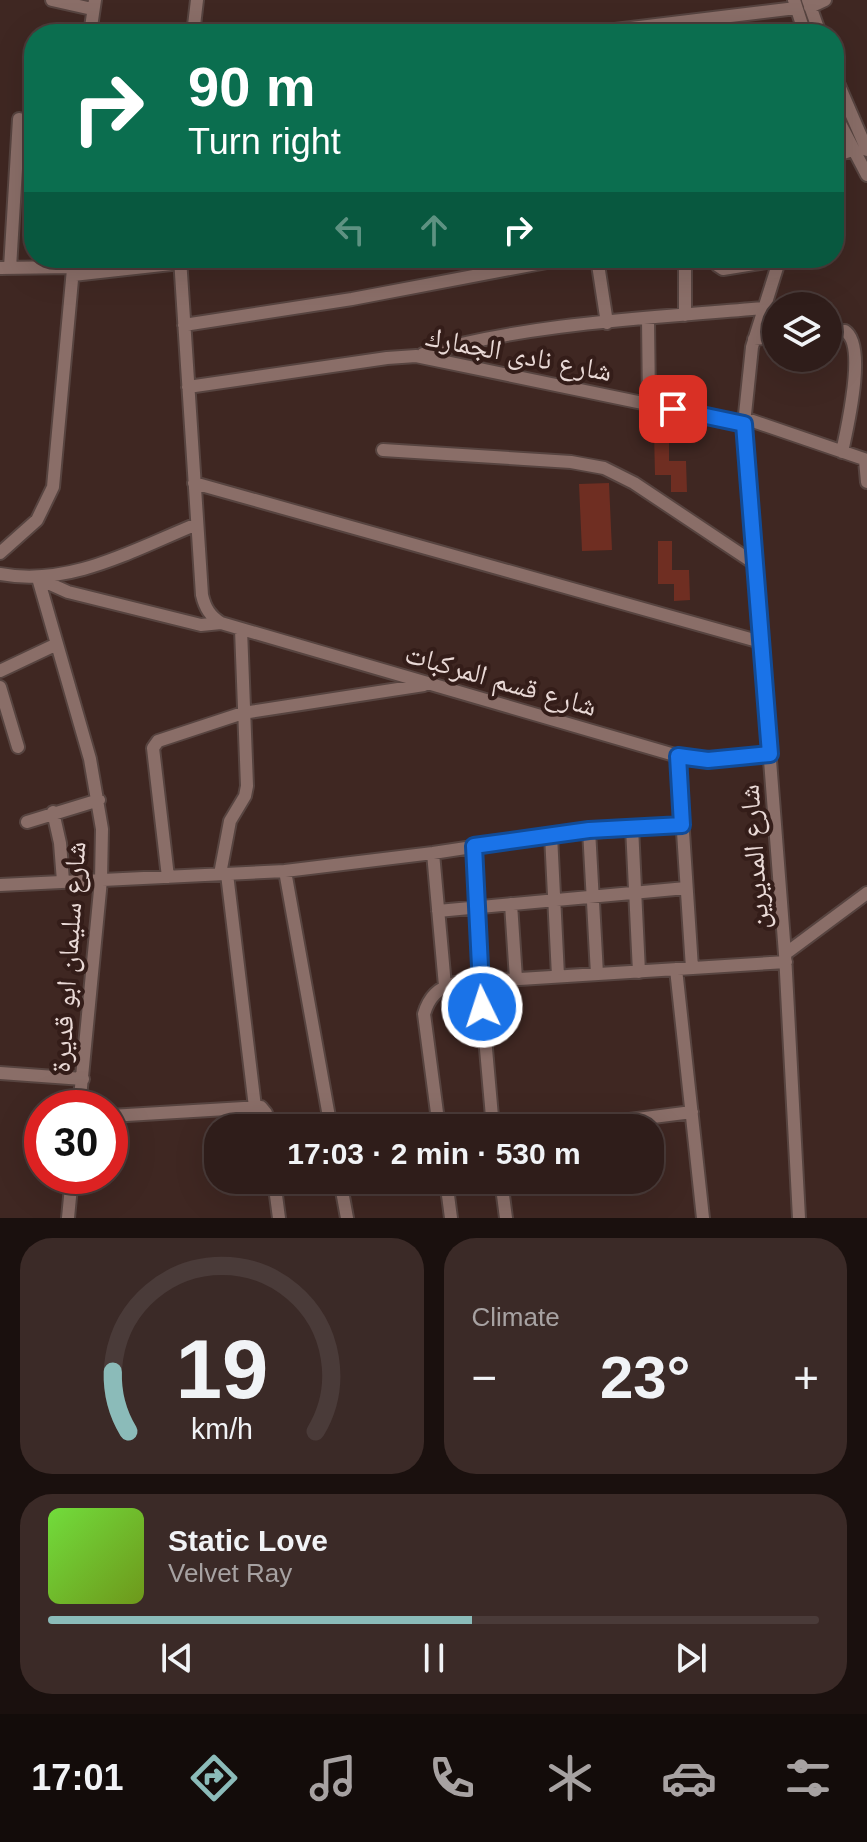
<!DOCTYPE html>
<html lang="en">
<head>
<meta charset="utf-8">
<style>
  body { margin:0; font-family:Helvetica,"Noto Naskh Arabic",sans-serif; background:#3b2a27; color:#f1f3f6; height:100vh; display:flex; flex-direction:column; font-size:30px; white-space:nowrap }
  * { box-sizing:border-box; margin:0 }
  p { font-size:26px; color:#a7a2a2 }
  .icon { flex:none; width:44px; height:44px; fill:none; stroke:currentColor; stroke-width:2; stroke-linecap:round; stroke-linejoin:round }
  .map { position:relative; height:1218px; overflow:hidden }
  .drawer { display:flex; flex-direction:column; gap:20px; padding:20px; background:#1a100e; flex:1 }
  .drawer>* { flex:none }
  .banner { position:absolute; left:24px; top:24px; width:820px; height:244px; border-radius:32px; box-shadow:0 8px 32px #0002,0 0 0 2px #4a3b39; background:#0b6e4f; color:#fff; overflow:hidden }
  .buttons { position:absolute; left:762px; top:292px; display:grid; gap:16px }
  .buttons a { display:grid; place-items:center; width:80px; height:80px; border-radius:50%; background:#2f1d1a; box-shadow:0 8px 32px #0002,0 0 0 2px #4a3b39; font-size:40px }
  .speed { position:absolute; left:24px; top:1090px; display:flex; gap:16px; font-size:40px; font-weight:700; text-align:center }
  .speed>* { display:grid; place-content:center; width:104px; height:104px; border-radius:50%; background:#2f1d1a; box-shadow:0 8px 32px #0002,0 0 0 2px #4a3b39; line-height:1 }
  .speed .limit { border:12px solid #d22; background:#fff; color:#111 }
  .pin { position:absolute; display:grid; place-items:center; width:68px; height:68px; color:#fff; margin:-34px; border-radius:16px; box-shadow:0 4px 12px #0006 }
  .me { position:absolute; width:88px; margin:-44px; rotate:356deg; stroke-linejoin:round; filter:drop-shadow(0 0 6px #0008) }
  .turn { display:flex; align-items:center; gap:28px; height:168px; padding:0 32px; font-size:36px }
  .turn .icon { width:104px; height:104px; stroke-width:2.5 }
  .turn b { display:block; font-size:56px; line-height:68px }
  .lanes { display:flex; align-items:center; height:76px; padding:0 32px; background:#0003; justify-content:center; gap:40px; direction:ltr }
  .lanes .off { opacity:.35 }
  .big { font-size:60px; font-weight:800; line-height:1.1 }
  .drawer .widget { flex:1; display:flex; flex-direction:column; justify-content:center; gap:12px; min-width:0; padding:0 28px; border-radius:32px; background:#3b2a27 }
  .drawer .dial { align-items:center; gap:0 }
  .dial svg { height:208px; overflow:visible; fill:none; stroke:#4a3b39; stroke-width:7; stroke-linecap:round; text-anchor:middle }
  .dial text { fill:#f1f3f6; stroke:none }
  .song { display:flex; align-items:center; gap:24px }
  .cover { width:96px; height:96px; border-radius:12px; background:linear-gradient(135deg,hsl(100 70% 55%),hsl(80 70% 35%)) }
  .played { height:8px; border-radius:4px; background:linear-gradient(90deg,#8bbbb9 55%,#4a3b39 55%) }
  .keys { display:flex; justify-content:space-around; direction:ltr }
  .heat { display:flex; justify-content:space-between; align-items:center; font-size:44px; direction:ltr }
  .drawer .tiles { flex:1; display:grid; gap:20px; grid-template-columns:1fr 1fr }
  .widget:last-child { grid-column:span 2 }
  .trip { position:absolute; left:204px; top:1114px; width:460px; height:80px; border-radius:32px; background:#2f1d1a; box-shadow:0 8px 32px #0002,0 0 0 2px #4a3b39; font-weight:800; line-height:80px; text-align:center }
  .menu { display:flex; height:128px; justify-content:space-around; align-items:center; background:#130c0a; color:#a7a2a2 }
  .menu .icon { width:56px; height:56px }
  .menu .on { color:#8bbbb9 }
  .menu b { font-size:36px; color:#f1f3f6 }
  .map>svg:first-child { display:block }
  .building { fill:#6f2e22 }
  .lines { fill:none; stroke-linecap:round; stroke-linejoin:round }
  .minor-casing { stroke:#574440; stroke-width:16 }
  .minor { stroke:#8a6e68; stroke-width:12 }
  .route-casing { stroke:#114b97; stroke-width:20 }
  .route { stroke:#1a73e8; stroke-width:14 }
  .labels { text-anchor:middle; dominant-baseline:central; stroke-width:8; stroke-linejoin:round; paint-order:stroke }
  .street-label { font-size:28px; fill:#e9d9d6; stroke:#341d19 }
</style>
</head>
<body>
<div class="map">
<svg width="867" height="1218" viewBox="0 0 867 1218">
  <rect width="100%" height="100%" fill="#3f2722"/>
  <path class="building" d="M 654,432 L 669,432 L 669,461 L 686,461 L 687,492 L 671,492 L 671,475 L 655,475 Z
    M 609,483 L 612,550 L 582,551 L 579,484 Z
    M 658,541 L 672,541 L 672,570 L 689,570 L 690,600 L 674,601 L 674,584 L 658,584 Z"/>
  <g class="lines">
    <defs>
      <path id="minor" d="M 52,0 L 92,9
        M 794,0 L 805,34
        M 808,0 L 820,34
        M 810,7 L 825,0
        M 90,34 L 95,0
        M 193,34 L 197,0
        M 582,34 L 796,8
        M 834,74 L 867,150
        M 834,112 L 867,175
        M 834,156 L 852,150
        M 180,258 L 202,595 C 205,608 210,616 221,623 L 678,756 L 708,760 L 770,754
        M 597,258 L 607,323
        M 716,258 L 717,265 L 723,269 L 779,260
        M 780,258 L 752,347 L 744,424 L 785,954 L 799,1218
        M 0,268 L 73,267
        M 10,268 L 19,119
        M 73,275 L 180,263
        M 685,315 L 685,258
        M 648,319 L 649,404
        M 184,325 L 352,299 L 568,258
        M 828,332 L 845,331 C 867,345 847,428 842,452
        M 754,339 L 776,337
        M 423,354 C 529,323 652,318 763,308
        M 188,387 L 387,358 L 416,356 L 744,424
        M 744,418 L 867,460
        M 383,450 L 571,462 L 604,468 L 634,483 L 754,563
        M 865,460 L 867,482
        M 194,483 L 761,642
        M 0,553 L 37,520 L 53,487 L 74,258
        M 0,574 C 70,587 133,550 197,524
        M 38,578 L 90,759 L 102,829 L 101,880 L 79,1108
        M 39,579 L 68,592 L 201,625 L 221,623
        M 0,671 L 57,644
        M 0,687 L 18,747
        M 678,756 L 692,968
        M 53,812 L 60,843 L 63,881
        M 27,822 L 99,800
        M 632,827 L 639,972
        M 589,830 L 597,974
        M 551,835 L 558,976
        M 474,846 L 480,981 L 493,1128
        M 433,853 L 445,986
        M 285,871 L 331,1128
        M 220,874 L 230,821 L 245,796 L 247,786 L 241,629
        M 227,874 L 255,1107
        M 168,877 L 153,748 L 158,741 L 243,713 L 424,685
        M 0,885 L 285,871 L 433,853 L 551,835 L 682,825
        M 511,904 L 516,979
        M 438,911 L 686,888
        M 785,954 L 867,893
        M 676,969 L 703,1218
        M 0,1073 L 83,1079
        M 110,1116 L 261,1107 L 266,1113 L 268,1128
        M 439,1128 L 424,1014 C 429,997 438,988 455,983 L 786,962
        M 567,1128 L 692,1112
        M 274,1180 L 279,1218
        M 340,1180 L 347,1218
        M 446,1180 L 451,1218
        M 501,1180 L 506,1218
        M 68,1218 L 72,1176"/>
    </defs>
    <use href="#minor" class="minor-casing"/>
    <use href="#minor" class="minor"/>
  </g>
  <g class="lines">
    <defs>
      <path id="route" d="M 482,1007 L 474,846 L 589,830 L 682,825 L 678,756 L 708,760 L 770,754 L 744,424 L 673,409"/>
    </defs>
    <use href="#route" class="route-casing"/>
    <use href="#route" class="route"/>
  </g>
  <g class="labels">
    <g class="street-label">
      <text transform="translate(519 354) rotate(11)">شارع نادى الجمارك</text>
      <text transform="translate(501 680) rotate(16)">شارع قسم المركبات</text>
      <text transform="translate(754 857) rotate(-94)">شارع المديرين</text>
      <text transform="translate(68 957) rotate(-86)">شارع سليمان ابو قديرة</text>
    </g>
  </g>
</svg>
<div class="buttons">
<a><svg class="icon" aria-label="layers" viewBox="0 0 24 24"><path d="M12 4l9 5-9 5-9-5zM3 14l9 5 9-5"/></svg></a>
</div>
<div class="speed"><div class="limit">30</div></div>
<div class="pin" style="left:673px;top:409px;background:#d93025"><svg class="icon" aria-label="arrive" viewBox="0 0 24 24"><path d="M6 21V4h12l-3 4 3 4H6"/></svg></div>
<svg class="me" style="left:482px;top:1007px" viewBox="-20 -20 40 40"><circle r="17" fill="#1a73e8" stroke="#fff" stroke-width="3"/><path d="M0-11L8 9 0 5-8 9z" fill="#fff"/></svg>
<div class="trip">17:03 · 2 min · 530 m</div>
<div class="banner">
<div class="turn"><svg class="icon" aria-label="right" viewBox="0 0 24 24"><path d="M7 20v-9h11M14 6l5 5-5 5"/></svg><div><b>90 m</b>Turn right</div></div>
<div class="lanes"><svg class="icon off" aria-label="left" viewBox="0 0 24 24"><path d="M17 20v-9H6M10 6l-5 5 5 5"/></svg><svg class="icon off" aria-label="ahead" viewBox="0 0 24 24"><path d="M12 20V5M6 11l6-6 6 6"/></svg><svg class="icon" aria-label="right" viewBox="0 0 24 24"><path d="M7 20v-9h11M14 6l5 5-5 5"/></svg></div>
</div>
</div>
<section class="drawer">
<div class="tiles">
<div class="widget dial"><svg viewBox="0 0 100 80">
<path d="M14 69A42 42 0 1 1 86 69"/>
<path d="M14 69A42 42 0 0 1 8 46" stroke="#8bbbb9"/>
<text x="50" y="56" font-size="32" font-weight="700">19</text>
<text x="50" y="72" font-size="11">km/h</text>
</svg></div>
<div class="widget"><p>Climate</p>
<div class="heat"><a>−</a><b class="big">23°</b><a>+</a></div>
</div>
<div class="widget">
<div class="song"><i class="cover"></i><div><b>Static Love</b><p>Velvet Ray</p></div></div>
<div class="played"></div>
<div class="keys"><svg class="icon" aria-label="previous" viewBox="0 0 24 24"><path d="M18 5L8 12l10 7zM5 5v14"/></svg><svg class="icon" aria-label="pause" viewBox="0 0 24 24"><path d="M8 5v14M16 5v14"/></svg><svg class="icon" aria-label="next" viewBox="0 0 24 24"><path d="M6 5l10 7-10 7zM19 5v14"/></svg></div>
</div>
</div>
</section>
<nav class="menu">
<b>17:01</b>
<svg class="icon on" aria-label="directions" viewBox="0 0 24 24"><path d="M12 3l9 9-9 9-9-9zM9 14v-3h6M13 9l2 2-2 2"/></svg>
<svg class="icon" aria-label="music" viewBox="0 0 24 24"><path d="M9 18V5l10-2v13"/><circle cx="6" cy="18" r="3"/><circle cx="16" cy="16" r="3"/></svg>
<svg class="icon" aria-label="phone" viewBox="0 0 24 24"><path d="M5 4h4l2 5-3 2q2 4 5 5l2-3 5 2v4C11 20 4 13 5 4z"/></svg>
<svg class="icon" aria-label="climate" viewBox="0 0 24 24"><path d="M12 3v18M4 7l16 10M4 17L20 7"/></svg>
<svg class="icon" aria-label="car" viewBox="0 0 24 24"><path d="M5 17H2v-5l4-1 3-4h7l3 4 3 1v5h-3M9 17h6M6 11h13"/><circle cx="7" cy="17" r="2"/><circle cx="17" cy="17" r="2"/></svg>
<svg class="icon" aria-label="filters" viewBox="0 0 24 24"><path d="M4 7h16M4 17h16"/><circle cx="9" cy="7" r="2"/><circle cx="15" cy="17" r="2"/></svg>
</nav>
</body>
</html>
